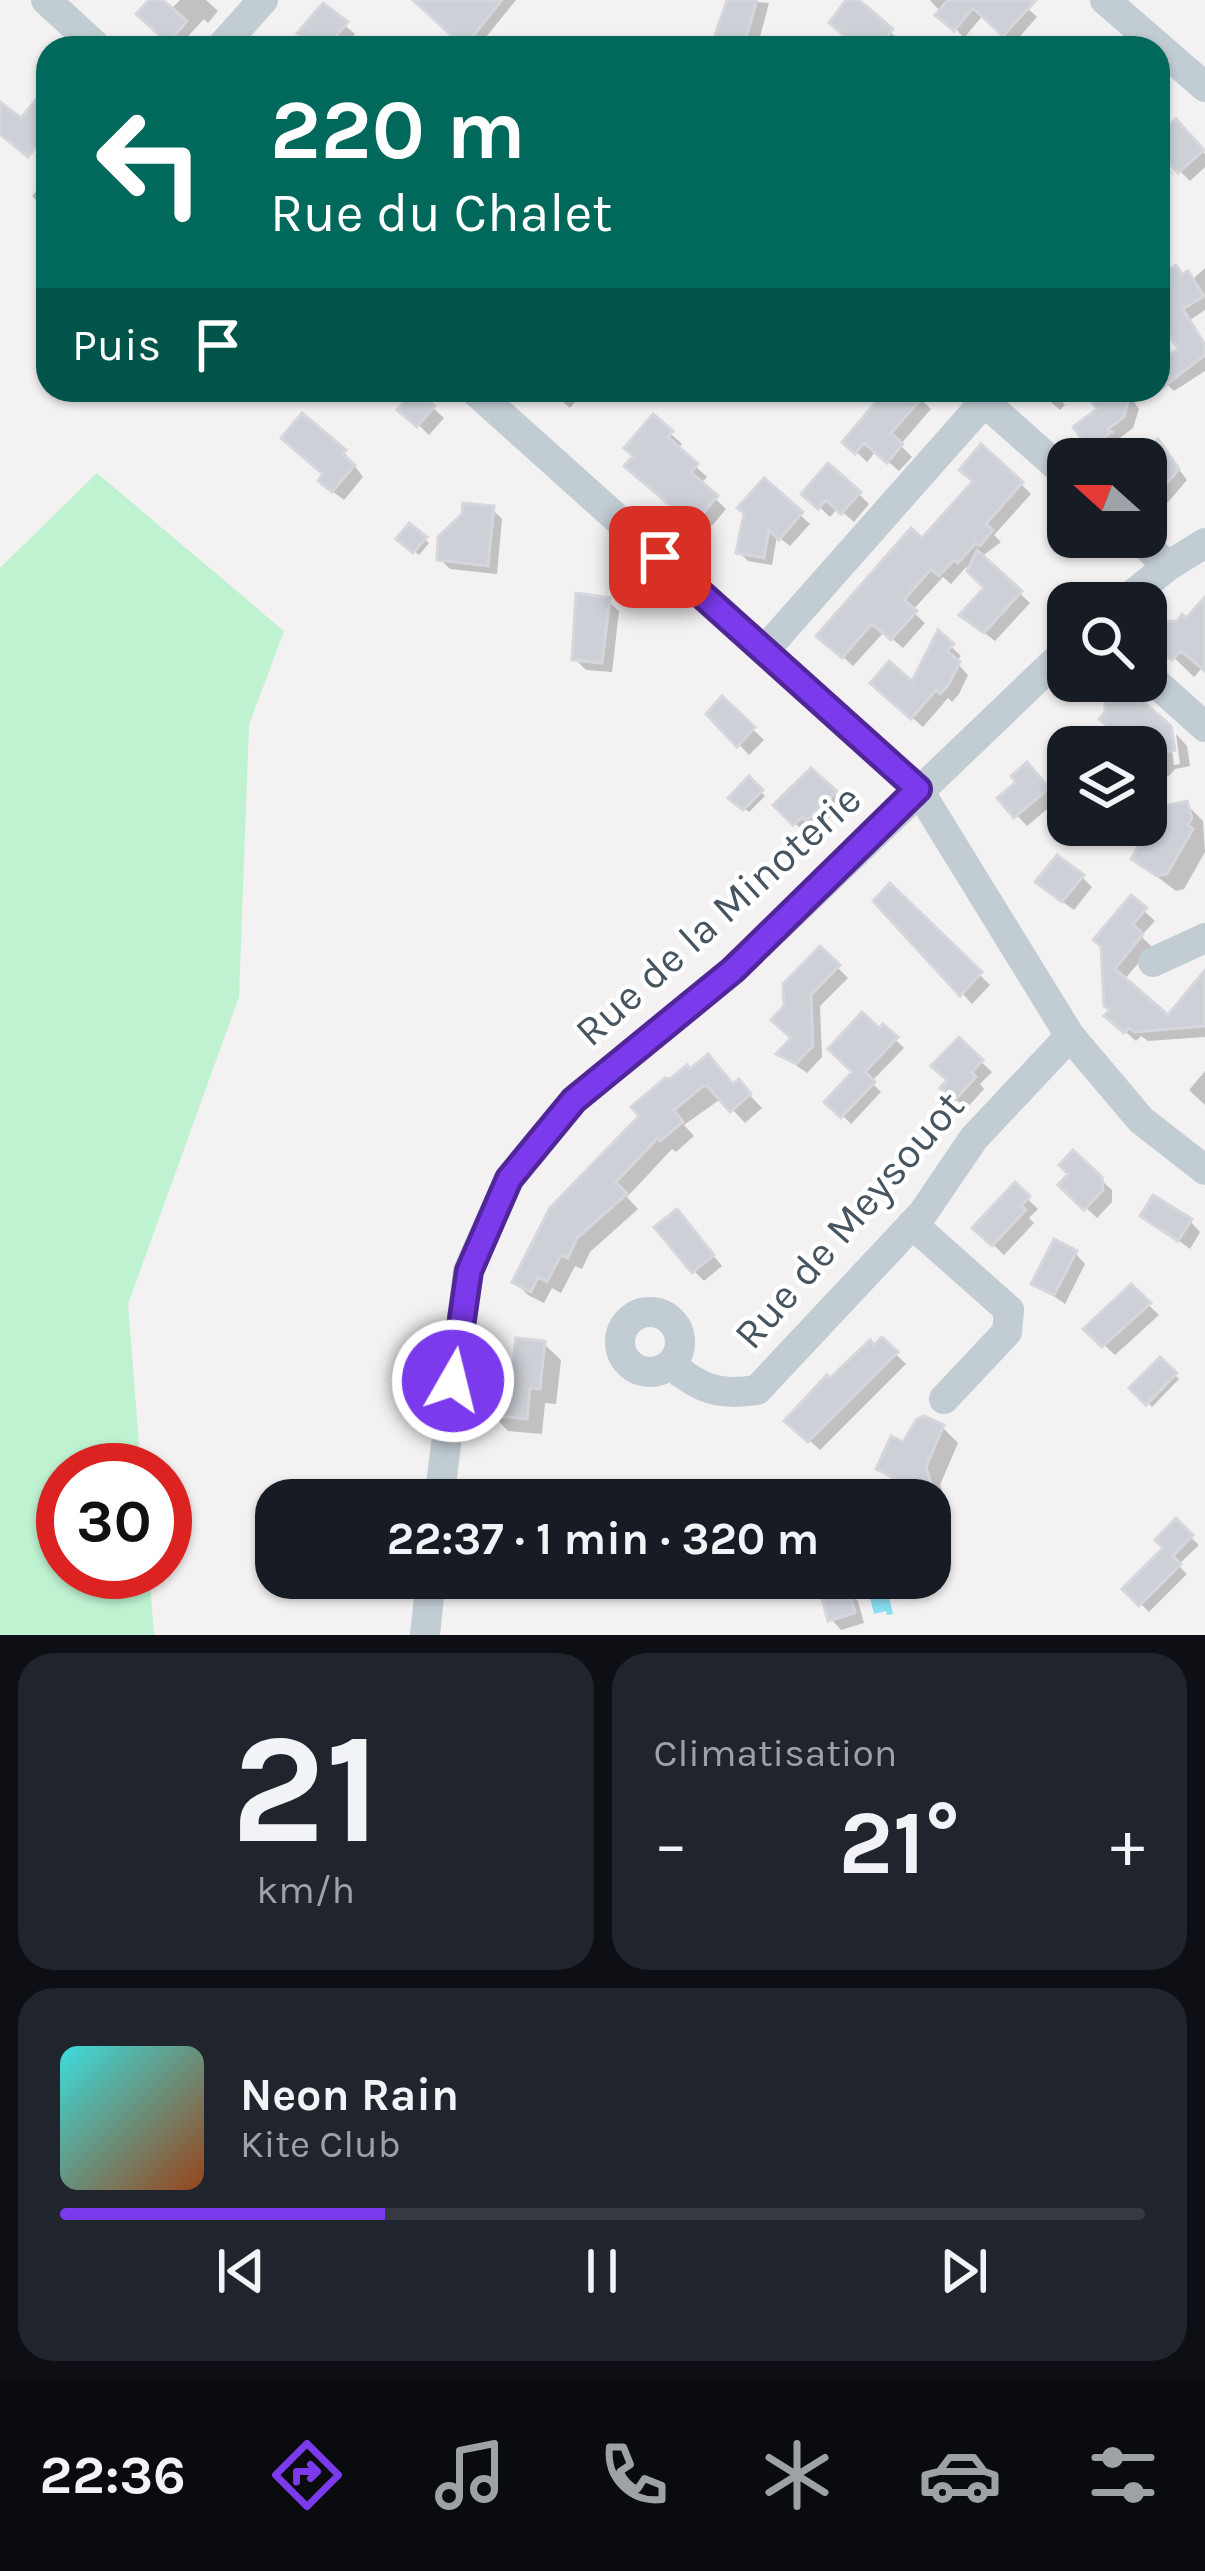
<!DOCTYPE html>
<html lang="fr">
<head>
<meta charset="utf-8">
<style>
  body { margin:0; font-family:Karla,sans-serif; background:#20242c; color:#f1f3f6; height:100vh; display:flex; flex-direction:column; font-size:45px; white-space:nowrap }
  * { box-sizing:border-box; margin:0 }
  p { font-size:39px; color:#9ea1a6 }
  .icon { flex:none; width:66px; height:66px; fill:none; stroke:currentColor; stroke-width:2; stroke-linecap:round; stroke-linejoin:round }
  .map { position:relative; height:1635px; overflow:hidden }
  .sheet { display:flex; flex-direction:column; gap:18px; padding:18px; background:#0d0f14; flex:1 }
  .sheet>* { flex:none }
  .top-card { position:absolute; left:36px; top:36px; width:1134px; height:366px; border-radius:36px; box-shadow:0 3px 9px #0004; background:#00695c; color:#fff; overflow:hidden }
  .needle { width:78px; rotate:291deg }
  .fabs { position:absolute; left:1047px; top:438px; display:grid; gap:24px }
  .fabs a { display:grid; place-items:center; width:120px; height:120px; border-radius:24px; background:#171b24; box-shadow:0 3px 9px #0004; font-size:60px }
  .speed { position:absolute; left:36px; top:1443px; display:flex; gap:24px; font-size:60px; font-weight:700; text-align:center }
  .speed>* { display:grid; place-content:center; width:156px; height:156px; border-radius:50%; background:#171b24; box-shadow:0 3px 9px #0004; line-height:1 }
  .speed .limit { border:18px solid #d22; background:#fff; color:#111 }
  .pin { position:absolute; display:grid; place-items:center; width:102px; height:102px; color:#fff; margin:-51px; border-radius:24px; box-shadow:0 6px 18px #0006 }
  .me { position:absolute; width:132px; margin:-66px; rotate:8deg; stroke-linejoin:round; filter:drop-shadow(0 0 9px #0008) }
  .turn { display:flex; align-items:center; gap:42px; height:252px; padding:0 36px; font-size:54px }
  .turn .icon { width:156px; height:156px; stroke-width:2.5 }
  .turn b { display:block; font-size:84px; line-height:102px }
  .then { display:flex; align-items:center; height:114px; padding:0 36px; background:#0003; gap:24px; font-size:45px }
  .big { font-size:90px; font-weight:700; line-height:1.1 }
  .sheet .card { flex:1; display:flex; flex-direction:column; justify-content:center; gap:18px; min-width:0; padding:0 42px; border-radius:36px; background:#20242c }
  .sheet .dial { align-items:center; gap:0 }
  .dial b { font-size:156px; line-height:1 }
  .song { display:flex; align-items:center; gap:36px }
  .cover { width:144px; height:144px; border-radius:18px; background:linear-gradient(135deg,hsl(180 70% 55%),hsl(20 70% 35%)) }
  .played { height:12px; border-radius:6px; background:linear-gradient(90deg,#7c3aed 30%,#363941 30%) }
  .keys { display:flex; justify-content:space-around; direction:ltr }
  .heat { display:flex; justify-content:space-between; align-items:center; font-size:66px; direction:ltr }
  .sheet .tiles { flex:1; display:grid; gap:18px; grid-template-columns:1fr 1fr }
  .card:last-child { grid-column:span 2 }
  .trip { position:absolute; left:255px; top:1479px; width:696px; height:120px; border-radius:36px; background:#171b24; box-shadow:0 3px 9px #0004; font-weight:700; line-height:120px; text-align:center }
  .tab-bar { display:flex; height:192px; justify-content:space-around; align-items:center; background:#090b0e; color:#9ea1a6 }
  .tab-bar .icon { width:84px; height:84px }
  .tab-bar .active { color:#7c3aed }
  .tab-bar b { font-size:54px; color:#f1f3f6 }
  .map>svg:first-child { display:block }
  .green { fill:#bef2d1 }
  .water { fill:#89def2 }
  .shadow { fill:#0003 }
  .building { fill:#cdd0d6; stroke:#d5d7dd; stroke-width:3 }
  .lines { fill:none; stroke-linecap:round; stroke-linejoin:round }
  .minor { stroke:#c1ccd3; stroke-width:30 }
  .route-casing { stroke:#51269a; stroke-width:30 }
  .route { stroke:#7c3aed; stroke-width:21 }
  .labels { text-anchor:middle; dominant-baseline:central; stroke-width:9; stroke-linejoin:round; paint-order:stroke }
  .street-label { font-size:42px; fill:#475560; stroke:#fff }
</style>
</head>
<body>
<div class="map">
<svg width="1205" height="1635" viewBox="0 0 1205 1635">
  <rect width="100%" height="100%" fill="#f3f1f1"/>
  <path class="green" d="M 97,473 L 284,631 L 249,725 L 239,997 L 128,1304 L 141,1470 L 63,1470 L 63,1572 L 149,1572 L 154,1635 L 0,1635 L 0,568 Z"/>
  <path class="water" d="M 884,1578 L 893,1614 L 887,1615 L 886,1611 L 874,1614 L 866,1581 Z"/>
  <path class="shadow" d="M 153,0 L 170,10 L 180,0 L 206,0 L 218,11 L 208,23 L 204,19 L 177,48 L 141,14 Z
    M 429,0 L 516,0 L 477,48 L 469,48 L 423,6 Z
    M 730,0 L 769,3 L 757,48 L 714,48 Z
    M 851,0 L 901,41 L 895,48 L 862,48 Z
    M 930,0 L 1019,0 L 1037,17 L 1014,43 L 984,14 L 964,38 Z
    M 323,7 L 355,34 L 343,48 L 302,48 Z
    M 1176,123 L 1205,154 L 1205,167 L 1190,181 L 1170,161 L 1166,165 L 1175,177 L 1158,159 L 1158,140 Z
    M 42,184 L 48,189 L 48,212 L 32,196 Z
    M 1205,268 L 1205,310 L 1190,320 L 1205,344 L 1205,371 L 1174,391 L 1164,381 L 1158,366 L 1182,350 L 1158,313 L 1158,280 L 1184,277 L 1192,280 Z
    M 550,390 L 586,390 L 570,408 Z
    M 828,390 L 845,390 L 837,399 Z
    M 877,390 L 911,390 L 931,409 L 900,445 L 912,457 L 899,471 L 876,451 L 867,462 L 846,442 L 884,397 Z
    M 1038,390 L 1052,390 L 1065,405 L 1060,410 Z
    M 1106,390 L 1126,390 L 1139,409 L 1133,428 L 1116,441 L 1120,444 L 1101,457 L 1091,446 L 1109,394 Z
    M 416,392 L 444,418 L 429,435 L 402,409 Z
    M 653,418 L 682,444 L 677,449 L 707,477 L 700,484 L 726,509 L 705,534 L 638,477 Z
    M 285,438 L 344,452 L 363,477 L 344,500 L 332,491 L 326,474 Z
    M 1158,442 L 1187,480 L 1163,508 L 1146,494 L 1146,459 L 1142,459 Z
    M 764,482 L 810,524 L 790,546 L 777,536 L 772,565 L 748,561 L 739,552 Z
    M 1021,484 L 1031,494 L 994,535 L 1001,542 L 981,557 L 1030,603 L 995,641 L 973,624 L 988,588 L 966,567 L 951,584 L 943,577 L 912,611 L 925,623 L 903,648 L 884,632 L 853,666 L 830,645 L 923,542 Z
    M 805,493 L 859,494 L 869,504 L 854,522 L 838,508 L 830,517 Z
    M 492,509 L 502,519 L 497,574 L 450,569 L 440,559 Z
    M 410,527 L 429,543 L 419,555 L 400,539 Z
    M 608,601 L 619,611 L 612,672 L 586,670 L 575,659 Z
    M 1205,601 L 1205,670 L 1202,668 L 1194,677 L 1164,648 Z
    M 938,634 L 961,656 L 956,662 L 968,675 L 959,694 L 952,702 L 948,698 L 923,727 L 884,693 L 913,686 Z
    M 722,700 L 764,740 L 749,755 L 710,714 Z
    M 1108,713 L 1169,728 L 1174,765 L 1180,764 L 1176,734 L 1187,746 L 1190,766 L 1175,769 L 1168,777 L 1146,758 L 1146,747 L 1133,747 Z
    M 811,772 L 845,803 L 818,829 L 814,825 L 805,833 L 777,805 Z
    M 1037,777 L 1058,800 L 1027,826 L 1001,798 Z
    M 749,780 L 765,796 L 749,812 L 732,798 Z
    M 1186,804 L 1203,821 L 1205,852 L 1184,889 L 1176,891 L 1134,859 Z
    M 1082,877 L 1092,887 L 1074,910 L 1049,892 Z
    M 890,887 L 990,985 L 972,1004 L 877,901 Z
    M 1131,899 L 1155,921 L 1141,936 L 1152,947 L 1124,980 L 1169,1019 L 1205,990 L 1205,1037 L 1148,1041 L 1141,1036 L 1136,1041 L 1119,1026 L 1107,1005 Z
    M 820,950 L 848,978 L 820,1006 L 822,1057 L 807,1073 L 780,1054 L 795,1038 Z
    M 883,1028 L 904,1048 L 871,1082 L 881,1092 L 851,1124 L 829,1102 L 856,1073 Z
    M 959,1041 L 992,1072 L 980,1084 L 984,1089 L 966,1109 L 944,1088 L 951,1081 Z
    M 1205,1071 L 1205,1105 L 1189,1090 Z
    M 666,1081 L 734,1087 L 738,1083 L 762,1108 L 745,1123 L 722,1098 L 684,1125 L 694,1136 L 676,1152 L 672,1149 L 627,1197 L 638,1209 L 590,1252 L 582,1269 L 575,1266 L 561,1293 L 552,1288 L 544,1303 L 528,1295 L 515,1282 Z
    M 1073,1154 L 1112,1190 L 1112,1202 L 1097,1218 L 1062,1185 L 1072,1174 Z
    M 1015,1187 L 1038,1209 L 1029,1218 L 1034,1223 L 1004,1255 L 976,1228 Z
    M 1144,1215 L 1190,1221 L 1200,1232 L 1190,1249 Z
    M 686,1222 L 722,1266 L 704,1281 L 694,1271 Z
    M 1075,1253 L 1085,1264 L 1065,1304 L 1035,1283 Z
    M 1131,1288 L 1159,1315 L 1115,1355 L 1087,1329 Z
    M 882,1341 L 906,1364 L 820,1450 L 788,1421 Z
    M 544,1344 L 561,1360 L 556,1404 L 545,1403 L 542,1434 L 508,1431 L 492,1414 Z
    M 1160,1361 L 1179,1379 L 1152,1407 L 1133,1388 Z
    M 942,1427 L 958,1443 L 940,1485 L 949,1510 L 896,1483 L 880,1468 L 904,1445 Z
    M 1176,1523 L 1199,1545 L 1178,1565 L 1187,1574 L 1149,1612 L 1126,1589 L 1167,1548 Z
    M 536,1578 L 583,1578 L 566,1598 Z
    M 847,1591 L 858,1601 L 864,1623 L 841,1630 L 831,1619 Z"/>
  <path class="building" d="M 149,0 L 163,0 L 187,21 L 168,43 L 136,14 Z
    M 413,0 L 502,0 L 464,47 Z
    M 727,0 L 757,0 L 743,48 L 712,44 Z
    M 846,0 L 859,0 L 893,29 L 878,48 L 859,48 L 829,23 Z
    M 948,0 L 1036,0 L 1003,36 L 973,8 L 954,31 L 935,15 Z
    M 323,3 L 348,22 L 326,48 L 316,48 L 297,33 Z
    M 48,85 L 48,131 L 28,157 L 0,134 L 0,102 L 21,118 Z
    M 1176,119 L 1204,150 L 1178,173 L 1169,164 L 1158,174 L 1158,136 Z
    M 1176,265 L 1182,274 L 1188,271 L 1204,296 L 1183,309 L 1205,345 L 1205,355 L 1158,391 L 1158,362 L 1178,349 L 1158,318 L 1158,277 Z
    M 414,390 L 435,406 L 417,427 L 397,410 Z
    M 886,390 L 929,390 L 891,433 L 903,444 L 887,463 L 864,443 L 855,454 L 842,442 Z
    M 1110,390 L 1123,390 L 1129,398 L 1124,417 L 1108,429 L 1112,432 L 1089,448 L 1073,427 L 1097,409 L 1092,402 Z
    M 302,413 L 346,450 L 342,454 L 355,465 L 332,492 L 318,481 L 323,474 L 281,438 Z
    M 653,414 L 673,431 L 668,437 L 698,464 L 691,472 L 718,496 L 693,525 L 624,466 L 633,456 L 624,448 Z
    M 1158,439 L 1179,469 L 1146,508 L 1146,453 Z
    M 981,444 L 1023,482 L 986,524 L 993,530 L 980,546 L 976,543 L 958,563 L 954,560 L 939,576 L 931,569 L 904,600 L 917,611 L 891,640 L 872,624 L 842,658 L 816,636 L 911,528 L 922,538 L 973,481 L 959,470 Z
    M 828,463 L 861,492 L 841,514 L 826,500 L 818,509 L 801,494 Z
    M 764,478 L 803,512 L 779,540 L 769,530 L 764,558 L 736,553 L 744,513 L 737,508 Z
    M 463,503 L 494,506 L 488,566 L 437,560 L 438,537 L 462,514 Z
    M 409,523 L 427,537 L 413,553 L 396,539 Z
    M 977,550 L 1022,591 L 984,633 L 959,615 L 984,588 L 967,571 Z
    M 576,593 L 610,598 L 602,663 L 572,660 Z
    M 1205,597 L 1205,671 L 1181,651 L 1172,660 L 1161,650 L 1160,622 L 1177,621 L 1182,614 L 1186,618 Z
    M 938,630 L 954,644 L 947,651 L 960,662 L 949,684 L 940,694 L 936,690 L 911,719 L 870,683 L 889,661 L 912,681 Z
    M 1132,692 L 1171,726 L 1175,750 L 1146,756 L 1146,747 L 1131,747 L 1099,719 L 1105,712 L 1105,694 Z
    M 722,696 L 755,727 L 737,747 L 706,714 Z
    M 1027,762 L 1049,788 L 1014,818 L 997,798 L 1016,782 L 1011,776 Z
    M 811,768 L 837,791 L 806,821 L 803,817 L 793,825 L 773,805 Z
    M 749,776 L 763,790 L 743,810 L 728,798 Z
    M 1187,801 L 1192,818 L 1188,825 L 1193,829 L 1167,874 L 1157,876 L 1131,859 L 1159,807 Z
    M 1057,855 L 1084,875 L 1062,902 L 1035,882 Z
    M 890,883 L 982,972 L 960,996 L 873,901 Z
    M 1131,895 L 1147,908 L 1133,924 L 1143,934 L 1115,969 L 1168,1015 L 1205,970 L 1205,1026 L 1135,1032 L 1129,1028 L 1124,1033 L 1104,1016 L 1110,1010 L 1104,1006 L 1101,946 L 1093,940 Z
    M 820,946 L 840,965 L 811,995 L 813,1046 L 796,1064 L 776,1054 L 791,1038 L 771,1020 L 784,1006 L 783,984 Z
    M 862,1012 L 879,1028 L 883,1024 L 898,1037 L 865,1072 L 875,1082 L 841,1118 L 824,1102 L 852,1072 L 828,1049 Z
    M 959,1037 L 983,1060 L 972,1072 L 976,1077 L 954,1101 L 940,1088 L 947,1080 L 931,1066 Z
    M 708,1054 L 733,1084 L 739,1079 L 751,1094 L 730,1112 L 707,1086 L 703,1086 L 674,1110 L 683,1122 L 660,1141 L 658,1138 L 616,1182 L 627,1194 L 577,1238 L 568,1258 L 561,1255 L 547,1282 L 538,1277 L 531,1292 L 512,1282 L 550,1208 L 639,1116 L 631,1107 L 665,1078 L 670,1079 L 687,1065 L 690,1069 Z
    M 1073,1150 L 1102,1177 L 1103,1190 L 1084,1210 L 1058,1185 L 1068,1174 L 1059,1165 Z
    M 1015,1182 L 1030,1196 L 1021,1206 L 1026,1210 L 992,1246 L 972,1228 Z
    M 1153,1195 L 1192,1219 L 1178,1241 L 1140,1216 Z
    M 677,1209 L 714,1255 L 692,1273 L 654,1227 Z
    M 1054,1239 L 1077,1251 L 1054,1295 L 1031,1284 Z
    M 1131,1284 L 1151,1303 L 1102,1347 L 1083,1329 Z
    M 882,1337 L 898,1352 L 808,1442 L 784,1421 L 827,1375 L 830,1378 L 870,1340 L 874,1345 Z
    M 516,1338 L 545,1341 L 540,1389 L 530,1388 L 527,1419 L 489,1415 L 492,1383 L 511,1385 Z
    M 1160,1357 L 1177,1373 L 1146,1405 L 1129,1388 Z
    M 924,1416 L 944,1425 L 926,1467 L 936,1499 L 876,1469 L 891,1436 L 903,1442 L 917,1419 Z
    M 1176,1518 L 1193,1535 L 1173,1556 L 1181,1564 L 1139,1606 L 1122,1589 L 1163,1548 L 1155,1540 Z
    M 848,1587 L 855,1613 L 828,1621 L 821,1595 Z"/>
  <g class="lines">
    <path class="minor" d="M 46,0 L 98,48
      M 1105,0 L 1205,87
      M 220,48 L 263,0
      M 474,390 L 918,789 L 1070,1036 L 1141,1120 L 1205,1170
      M 971,390 L 1068,476
      M 1136,537 L 1168,566
      M 1122,603 L 1168,566 L 1205,543
      M 764,651 L 985,401
      M 1146,674 L 1205,727
      M 1153,962 L 1205,938
      M 912,1224 L 1009,1310 L 1007,1332 L 944,1399
      M620 1342a30 30 0 1 1 60 0a30 30 0 1 1-60 0Z
      M 671,1365 C 701,1389 718,1396 757,1390 L 923,1213 L 974,1138 L 1070,1036
      M 439,1500 L 468,1271 L 509,1179 L 574,1100 L 733,970 L 1068,649
      M 425,1635 L 431,1578"/>
  </g>
  <g class="lines">
    <defs>
      <path id="route" d="M 453,1381 L 469,1271 L 509,1179 L 574,1100 L 733,970 L 918,789 L 660,557"/>
    </defs>
    <use href="#route" class="route-casing"/>
    <use href="#route" class="route"/>
  </g>
  <g class="labels">
    <g class="street-label">
      <text transform="translate(718 915) rotate(-42)">Rue de la Minoterie</text>
      <text transform="translate(849 1220) rotate(-49)">Rue de Meysouot</text>
    </g>
  </g>
</svg>
<div class="fabs">
<a><svg class="needle" viewBox="-14 -14 28 28"><path d="M0-13l5 13h-10z" fill="#e53935"/><path d="M0 13l5-13h-10z" fill="#9ea1a6"/></svg></a>
<a><svg class="icon" aria-label="search" viewBox="0 0 24 24"><circle cx="10" cy="10" r="6"/><path d="M15 15l6 6"/></svg></a>
<a><svg class="icon" aria-label="layers" viewBox="0 0 24 24"><path d="M12 4l9 5-9 5-9-5zM3 14l9 5 9-5"/></svg></a>
</div>
<div class="speed"><div class="limit">30</div></div>
<div class="pin" style="left:660px;top:557px;background:#d93025"><svg class="icon" aria-label="arrive" viewBox="0 0 24 24"><path d="M6 21V4h12l-3 4 3 4H6"/></svg></div>
<svg class="me" style="left:453px;top:1381px" viewBox="-20 -20 40 40"><circle r="17" fill="#7c3aed" stroke="#fff" stroke-width="3"/><path d="M0-11L8 9 0 5-8 9z" fill="#fff"/></svg>
<div class="trip">22:37 · 1 min · 320 m</div>
<div class="top-card">
<div class="turn"><svg class="icon" aria-label="left" viewBox="0 0 24 24"><path d="M17 20v-9H6M10 6l-5 5 5 5"/></svg><div><b>220 m</b>Rue du Chalet</div></div>
<div class="then">Puis<svg class="icon" aria-label="arrive" viewBox="0 0 24 24"><path d="M6 21V4h12l-3 4 3 4H6"/></svg></div>
</div>
</div>
<section class="sheet">
<div class="tiles">
<div class="card dial"><b>21</b><p>km/h</p></div>
<div class="card"><p>Climatisation</p>
<div class="heat"><a>−</a><b class="big">21°</b><a>+</a></div>
</div>
<div class="card">
<div class="song"><i class="cover"></i><div><b>Neon Rain</b><p>Kite Club</p></div></div>
<div class="played"></div>
<div class="keys"><svg class="icon" aria-label="previous" viewBox="0 0 24 24"><path d="M18 5L8 12l10 7zM5 5v14"/></svg><svg class="icon" aria-label="pause" viewBox="0 0 24 24"><path d="M8 5v14M16 5v14"/></svg><svg class="icon" aria-label="next" viewBox="0 0 24 24"><path d="M6 5l10 7-10 7zM19 5v14"/></svg></div>
</div>
</div>
</section>
<nav class="tab-bar">
<b>22:36</b>
<svg class="icon active" aria-label="directions" viewBox="0 0 24 24"><path d="M12 3l9 9-9 9-9-9zM9 14v-3h6M13 9l2 2-2 2"/></svg>
<svg class="icon" aria-label="music" viewBox="0 0 24 24"><path d="M9 18V5l10-2v13"/><circle cx="6" cy="18" r="3"/><circle cx="16" cy="16" r="3"/></svg>
<svg class="icon" aria-label="phone" viewBox="0 0 24 24"><path d="M5 4h4l2 5-3 2q2 4 5 5l2-3 5 2v4C11 20 4 13 5 4z"/></svg>
<svg class="icon" aria-label="climate" viewBox="0 0 24 24"><path d="M12 3v18M4 7l16 10M4 17L20 7"/></svg>
<svg class="icon" aria-label="car" viewBox="0 0 24 24"><path d="M5 17H2v-5l4-1 3-4h7l3 4 3 1v5h-3M9 17h6M6 11h13"/><circle cx="7" cy="17" r="2"/><circle cx="17" cy="17" r="2"/></svg>
<svg class="icon" aria-label="filters" viewBox="0 0 24 24"><path d="M4 7h16M4 17h16"/><circle cx="9" cy="7" r="2"/><circle cx="15" cy="17" r="2"/></svg>
</nav>
</body>
</html>
